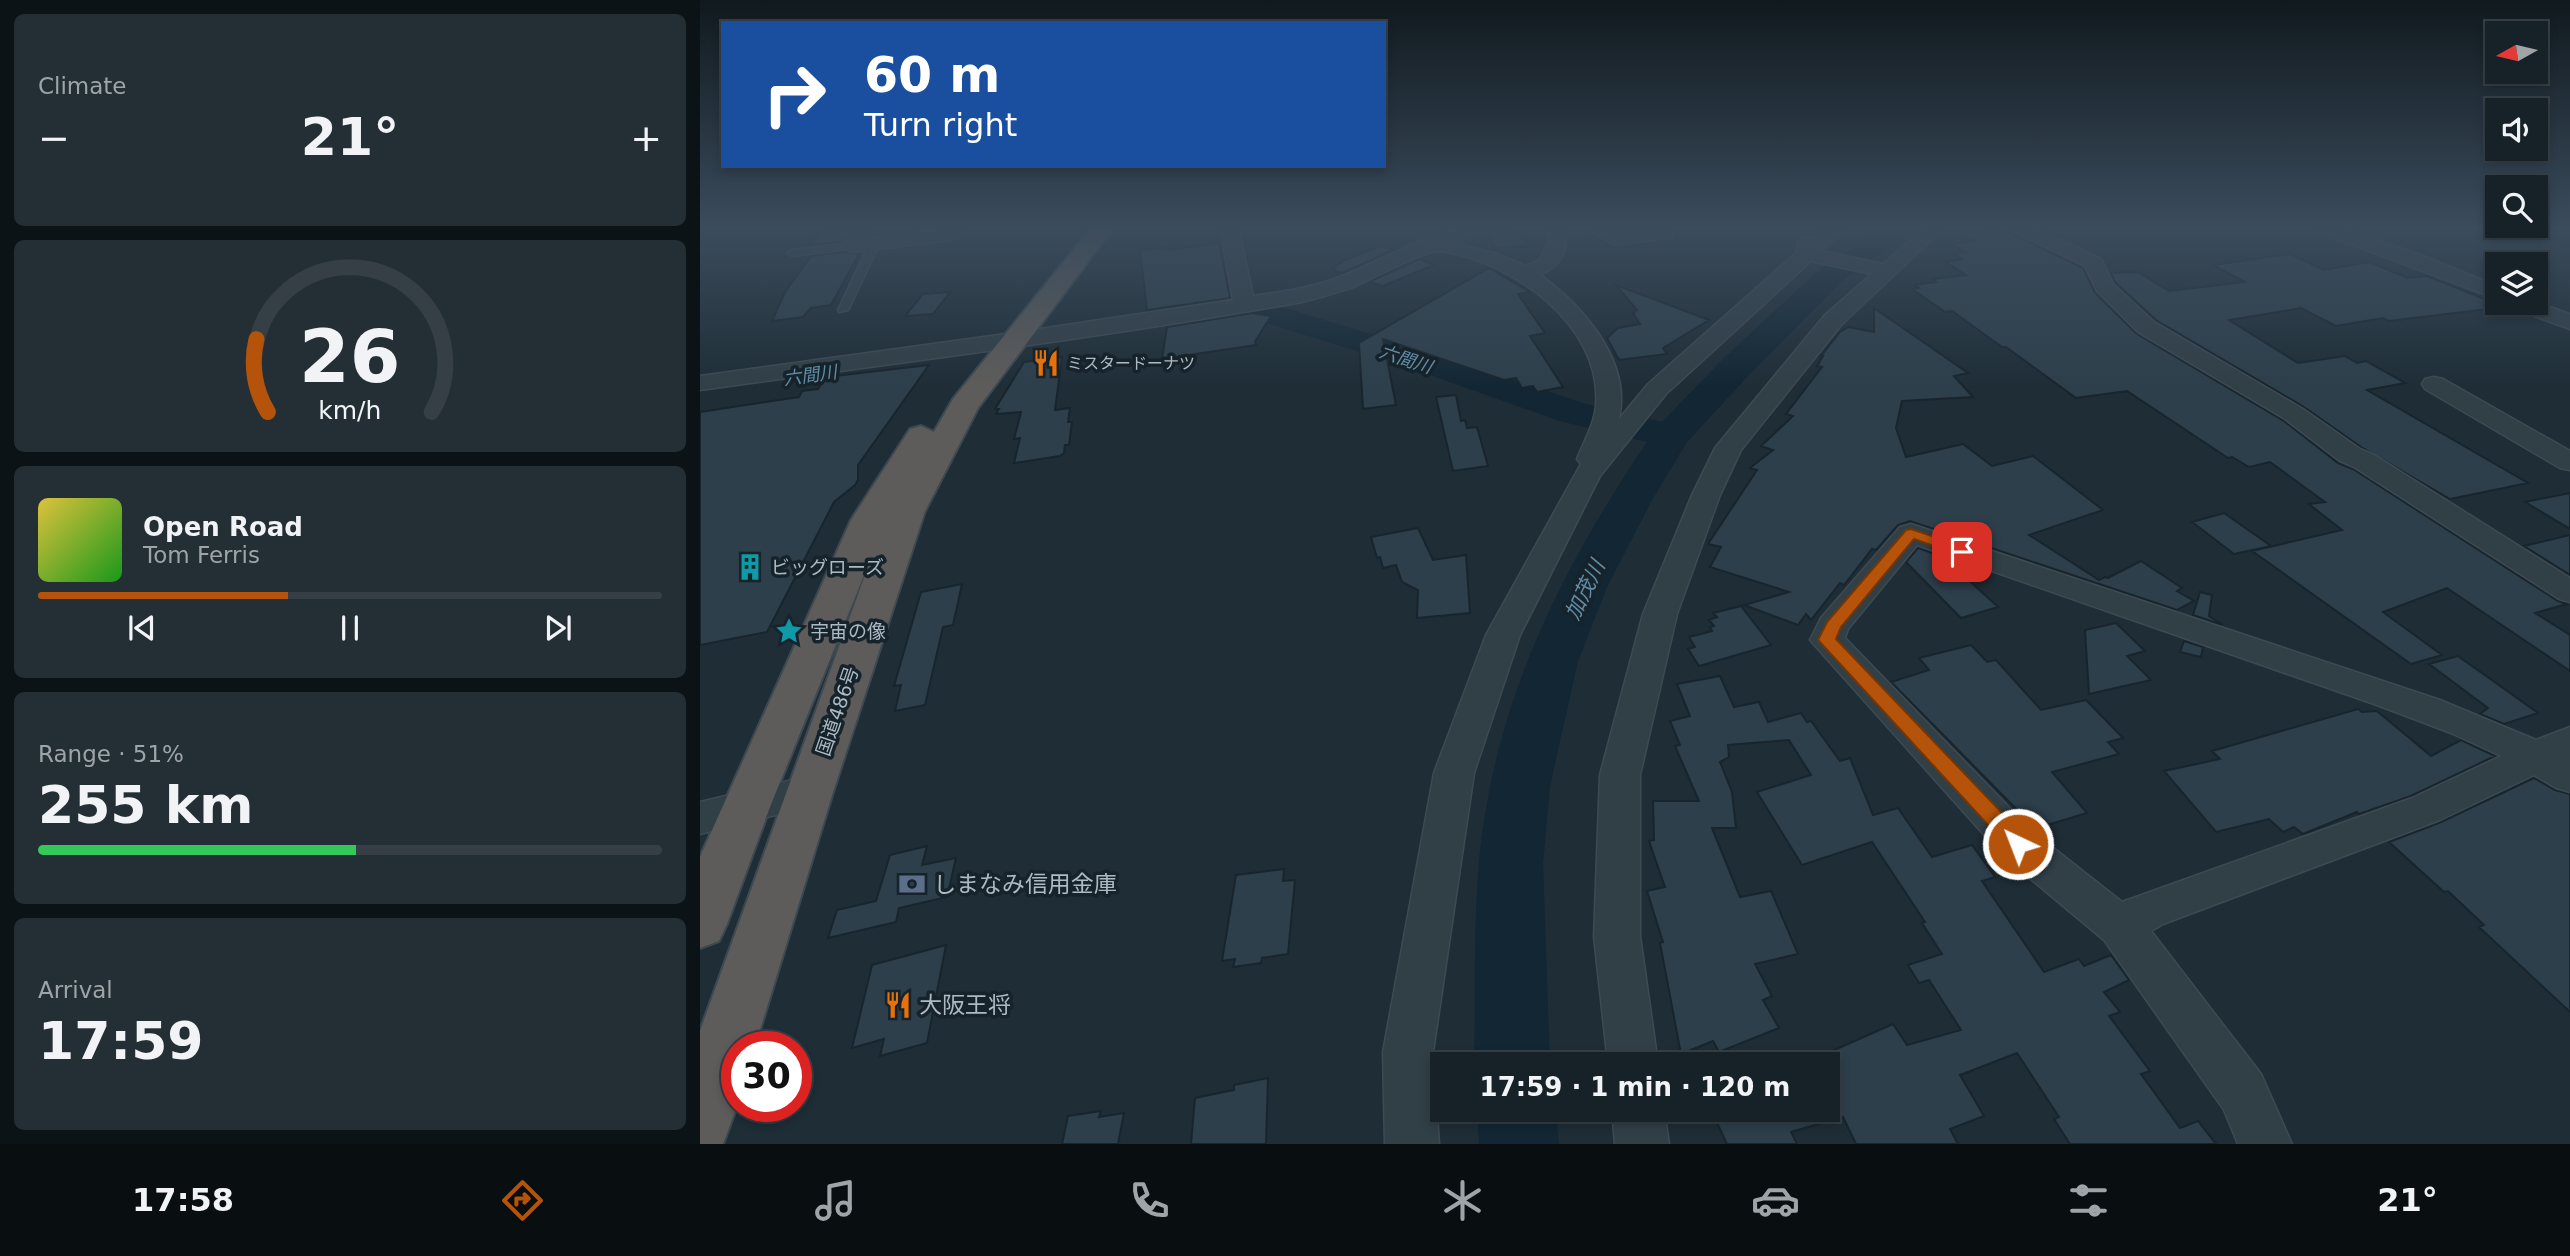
<!DOCTYPE html>
<html lang="en">
<head>
<meta charset="utf-8">
<style>
  body { margin:0; font-family:"DejaVu Sans","Noto Sans JP",sans-serif; background:#232f34; color:#f1f3f6; height:100vh; display:flex; flex-direction:column; font-size:26px; white-space:nowrap }
  * { box-sizing:border-box; margin:0 }
  p { font-size:23px; color:#9ea4a8 }
  .icon { flex:none; width:38px; height:38px; fill:none; stroke:currentColor; stroke-width:2; stroke-linecap:round; stroke-linejoin:round }
  .map { position:relative; flex:1; overflow:hidden }
  .drawer { display:flex; flex-direction:column; gap:14px; padding:14px; background:#0c1316; width:700px }
  .drawer>* { flex:none }
  .guide { position:absolute; left:21px; top:21px; width:665px; height:147px; border-radius:0px; box-shadow:0 4px 10px #0003,0 0 0 2px #353f45; background:#1a4fa0; color:#fff; overflow:hidden }
  .needle { width:46px; rotate:262deg }
  .tools { position:absolute; left:1785px; top:21px; display:grid; gap:14px }
  .tools a { display:grid; place-items:center; width:63px; height:63px; border-radius:0px; background:#162228; box-shadow:0 4px 10px #0003,0 0 0 2px #353f45; font-size:35px }
  .speed { position:absolute; left:21px; top:1031px; display:flex; gap:14px; font-size:35px; font-weight:700; text-align:center }
  .speed>* { display:grid; place-content:center; width:91px; height:91px; border-radius:50%; background:#162228; box-shadow:0 4px 10px #0003,0 0 0 2px #353f45; line-height:1 }
  .speed .limit { border:10px solid #d22; background:#fff; color:#111 }
  .pin { position:absolute; display:grid; place-items:center; width:60px; height:60px; color:#fff; margin:-30px; border-radius:14px; box-shadow:0 4px 10px #0006 }
  .me { position:absolute; width:77px; margin:-38px; rotate:317deg; stroke-linejoin:round; filter:drop-shadow(0 0 5px #0008) }
  .turn { display:flex; align-items:center; gap:24px; height:147px; padding:0 28px; font-size:32px }
  .turn .icon { width:91px; height:91px; stroke-width:2.5 }
  .turn b { display:block; font-size:49px; line-height:60px }
  .big { font-size:52px; font-weight:700; line-height:1.1 }
  .drawer .tile { flex:1; display:flex; flex-direction:column; justify-content:center; gap:10px; min-width:0; padding:0 24px; border-radius:10px; background:#232f34 }
  .drawer .dial { align-items:center; gap:0 }
  .dial svg { height:182px; overflow:visible; fill:none; stroke:#353f45; stroke-width:7; stroke-linecap:round; text-anchor:middle }
  .dial text { fill:#f1f3f6; stroke:none }
  .song { display:flex; align-items:center; gap:21px }
  .cover { width:84px; height:84px; border-radius:10px; background:linear-gradient(135deg,hsl(50 70% 55%),hsl(120 70% 35%)) }
  .played { height:7px; border-radius:4px; background:linear-gradient(90deg,#b45309 40%,#353f45 40%) }
  .keys { display:flex; justify-content:space-around; direction:ltr }
  .heat { display:flex; justify-content:space-between; align-items:center; font-size:38px; direction:ltr }
  .charge { height:10px; border-radius:5px; background:linear-gradient(90deg,#34c759 51%,#353f45 0) }
  .trip { position:absolute; left:730px; top:1052px; width:410px; height:70px; border-radius:0px; background:#162228; box-shadow:0 4px 10px #0003,0 0 0 2px #353f45; font-weight:700; line-height:70px; text-align:center }
  .tabs { display:flex; height:112px; justify-content:space-around; align-items:center; background:#090e10; color:#9ea4a8 }
  .tabs .icon { width:49px; height:49px }
  .tabs .selected { color:#b45309 }
  .tabs b { font-size:32px; color:#f1f3f6 }
  main { display:flex; flex:1; min-height:0 }
  .map>svg:first-child { display:block }
  .lines { fill:none; stroke-linecap:round; stroke-linejoin:round }
  .river { fill:#122633; fill-rule:evenodd }
  .building { fill:#2d3f4b; stroke:#19252d; stroke-width:2 }
  .service-casing { stroke:#3e4a53; stroke-width:3 }
  .minor-casing { stroke:#3e4a53; stroke-width:3 }
  .trunk-casing { stroke:#3c4951; stroke-width:4 }
  .service { fill:#313f47; fill-rule:evenodd }
  .minor { fill:#313f47; fill-rule:evenodd }
  .trunk { fill:#5e5c5a; fill-rule:evenodd }
  .route { fill:#b45309; stroke:#753606; stroke-width:2 }
  .labels { text-anchor:middle; dominant-baseline:central; stroke-width:7; stroke-linejoin:round; paint-order:stroke }
  .far-poi-label { font-size:16px; fill:#abbac4; stroke:#17232b; text-anchor:start }
  .far-water-label { font-size:18px; font-style:italic; fill:#618da6; stroke:#17232b }
  .poi-label { font-size:19px; fill:#abbac4; stroke:#17232b; text-anchor:start }
  .street-label { font-size:19px; fill:#abbac4; stroke:#17232b }
  .water-label { font-size:21px; font-style:italic; fill:#618da6; stroke:#17232b }
  .near-poi-label { font-size:23px; fill:#abbac4; stroke:#17232b; text-anchor:start }
</style>
</head>
<body>
<main>
<section class="drawer">
<div class="tile"><p>Climate</p>
<div class="heat"><a>−</a><b class="big">21°</b><a>+</a></div>
</div>
<div class="tile dial"><svg viewBox="0 0 100 80">
<path d="M14 69A42 42 0 1 1 86 69"/>
<path d="M14 69A42 42 0 0 1 9 37" stroke="#b45309"/>
<text x="50" y="56" font-size="32" font-weight="700">26</text>
<text x="50" y="72" font-size="11">km/h</text>
</svg></div>
<div class="tile">
<div class="song"><i class="cover"></i><div><b>Open Road</b><p>Tom Ferris</p></div></div>
<div class="played"></div>
<div class="keys"><svg class="icon" aria-label="previous" viewBox="0 0 24 24"><path d="M18 5L8 12l10 7zM5 5v14"/></svg><svg class="icon" aria-label="pause" viewBox="0 0 24 24"><path d="M8 5v14M16 5v14"/></svg><svg class="icon" aria-label="next" viewBox="0 0 24 24"><path d="M6 5l10 7-10 7zM19 5v14"/></svg></div>
</div>
<div class="tile"><p>Range · 51%</p><b class="big">255 km</b><div class="charge"></div></div>
<div class="tile"><p>Arrival</p><b class="big">17:59</b></div>
</section>
<div class="map">
<svg width="1870" height="1144" viewBox="0 0 1870 1144">
  <rect width="100%" height="100%" fill="#1e2d36"/>
  <g class="lines">
    <path class="river" d="M 1181,227 L 1213,227 L 1209,233 L 1142,281 L 1049,375 L 987,442 L 952,500 L 907,587 L 878,661 L 850,786 L 843,863 L 850,1064 L 774,1064 C 776,997 773,928 779,862 C 794,703 859,573 947,442 L 860,421 L 696,363 L 550,318 L 495,326 L 483,323 L 479,316 L 483,309 L 552,298 L 720,349 L 886,404 L 962,422 L 1023,359 L 1120,269 Z
      M 777,1110 L 855,1110 L 859,1144 L 779,1144 Z"/>
  </g>
  <path class="building" d="M 126,227 L 153,227 L 143,242 L 108,245 Z
    M 786,227 L 809,227 L 829,245 L 796,249 Z
    M 880,227 L 976,227 L 976,240 L 913,248 Z
    M 1298,228 L 1383,268 L 1395,293 L 1437,334 L 1584,421 L 1638,463 L 1653,469 L 1858,601 L 1867,604 L 1835,613 L 1870,635 L 1870,671 L 1747,588 L 1683,612 L 1742,655 L 1711,664 L 1552,551 L 1642,530 L 1609,504 L 1625,502 L 1570,462 L 1549,467 L 1532,457 L 1528,458 L 1427,391 L 1376,398 L 1306,347 L 1302,347 L 1252,311 L 1245,312 L 1212,289 L 1219,288 L 1215,285 L 1236,282 L 1233,279 L 1266,275 L 1246,262 L 1262,259 L 1254,254 L 1266,252 L 1252,244 L 1275,241 L 1263,233 Z
    M 519,243 L 530,298 L 447,310 L 440,250 L 469,247 L 468,250 Z
    M 680,246 L 693,250 L 642,273 L 632,269 L 645,260 Z
    M 145,252 L 159,254 L 131,305 L 111,308 L 103,317 L 72,321 L 85,292 L 111,256 Z
    M 1590,254 L 1624,270 L 1669,262 L 1708,278 L 1727,276 L 1804,307 L 1689,321 L 1683,318 L 1636,326 L 1601,308 L 1529,320 L 1598,363 L 1645,356 L 1657,363 L 1666,361 L 1705,383 L 1667,390 L 1828,483 L 1750,499 L 1661,447 L 1604,407 L 1456,320 L 1415,282 L 1411,273 L 1438,272 L 1469,291 L 1545,282 L 1513,265 Z
    M 719,259 L 734,265 L 683,286 L 669,282 Z
    M 789,268 L 830,292 L 818,294 L 845,333 L 830,336 L 863,387 L 837,392 L 833,386 L 822,388 L 816,378 L 804,380 L 683,339 L 696,405 L 663,409 L 659,343 Z
    M 916,285 L 1009,320 L 963,348 L 967,354 L 919,360 L 907,338 L 918,328 L 940,324 L 933,313 L 937,310 Z
    M 250,292 L 233,314 L 205,316 L 223,294 Z
    M 1174,308 L 1268,373 L 1254,376 L 1273,397 L 1202,401 L 1196,428 L 1206,457 L 1263,444 L 1292,466 L 1333,456 L 1403,510 L 1329,535 L 1399,580 L 1405,577 L 1408,578 L 1441,561 L 1482,588 L 1477,591 L 1494,601 L 1477,610 L 1210,521 L 1198,525 L 1176,550 L 1172,549 L 1144,585 L 1140,583 L 1111,620 L 1106,614 L 1098,625 L 1044,605 L 1089,592 L 1010,567 L 1021,547 L 1008,544 L 1057,470 L 1050,468 L 1073,450 L 1061,446 L 1093,416 L 1086,414 L 1122,367 L 1117,366 L 1123,356 L 1121,356 L 1140,332 L 1149,327 L 1174,332 Z
    M 552,313 L 571,316 L 555,342 L 556,345 L 462,359 L 467,327 Z
    M 362,357 L 355,410 L 370,408 L 368,422 L 372,422 L 369,445 L 365,445 L 364,453 L 360,456 L 314,463 L 320,438 L 314,439 L 321,412 L 296,414 L 299,409 L 295,409 L 324,362 Z
    M 229,365 L 158,465 L 158,480 L 155,485 L 134,502 L 67,632 L 0,645 L 0,412 L 99,397 L 102,391 L 118,389 L 126,377 Z
    M 756,395 L 761,421 L 765,420 L 767,428 L 777,427 L 788,466 L 753,471 L 736,397 Z
    M 1870,493 L 1870,529 L 1825,502 Z
    M 1524,513 L 1571,546 L 1534,554 L 1492,522 Z
    M 718,528 L 733,560 L 766,555 L 770,613 L 717,618 L 718,590 L 702,582 L 696,565 L 683,568 L 680,557 L 677,558 L 671,537 Z
    M 1870,535 L 1870,575 L 1824,546 Z
    M 1218,548 L 1271,567 L 1260,572 L 1298,607 L 1261,618 L 1206,562 Z
    M 262,584 L 253,625 L 243,627 L 225,705 L 195,711 L 201,685 L 194,686 L 221,592 Z
    M 1500,592 L 1512,595 L 1509,616 L 1523,625 L 1493,615 Z
    M 1041,606 L 1071,645 L 999,666 L 988,649 L 995,647 L 989,637 L 1012,631 L 1010,627 L 1014,626 L 1009,620 L 1017,617 L 1013,613 Z
    M 1416,623 L 1445,651 L 1427,656 L 1451,680 L 1389,694 L 1385,630 Z
    M 1484,641 L 1503,647 L 1501,657 L 1480,652 Z
    M 1271,645 L 1287,662 L 1296,660 L 1341,710 L 1386,700 L 1423,738 L 1408,742 L 1419,754 L 1352,772 L 1387,813 L 1337,828 L 1344,837 L 1191,682 L 1229,670 L 1219,658 Z
    M 1758,656 L 1838,713 L 1804,724 L 1780,714 L 1788,708 L 1729,664 Z
    M 1020,676 L 1034,707 L 1059,702 L 1068,722 L 1101,713 L 1107,722 L 1111,721 L 1140,761 L 1150,758 L 1173,815 L 1198,808 L 1232,857 L 1272,845 L 1295,877 L 1282,881 L 1344,972 L 1379,959 L 1384,966 L 1411,955 L 1429,980 L 1404,992 L 1420,1012 L 1409,1016 L 1450,1071 L 1441,1074 L 1480,1128 L 1498,1121 L 1516,1144 L 1370,1144 L 1354,1119 L 1359,1117 L 1317,1053 L 1260,1075 L 1284,1116 L 1250,1129 L 1258,1144 L 1156,1144 L 1143,1117 L 1091,1132 L 1097,1144 L 1027,1144 L 1011,1110 L 1127,1110 L 1127,1057 L 1134,1055 L 1132,1051 L 1193,1024 L 1207,1045 L 1261,1030 L 1229,980 L 1219,983 L 1208,965 L 1242,954 L 1222,923 L 1225,922 L 1172,842 L 1102,865 L 1057,792 L 1111,775 L 1089,740 L 1028,745 L 1029,757 L 1020,762 L 1032,792 L 1036,828 L 1012,828 L 1040,897 L 1071,891 L 1098,954 L 1055,964 L 1072,996 L 1063,1000 L 1079,1028 L 1019,1052 L 1013,1041 L 981,1054 L 960,943 L 963,942 L 947,891 L 965,887 L 949,841 L 954,840 L 953,801 L 999,801 L 975,746 L 980,745 L 970,721 L 990,716 L 977,684 Z
    M 1658,709 L 1662,712 L 1677,711 L 1731,756 L 1761,740 L 1795,756 L 1711,796 L 1659,814 L 1657,812 L 1603,834 L 1594,827 L 1583,832 L 1569,819 L 1516,832 L 1464,771 L 1520,759 L 1512,751 Z
    M 1834,778 L 1855,790 L 1870,794 L 1870,1012 L 1779,927 L 1784,925 L 1748,891 L 1744,892 L 1689,842 L 1741,822 Z
    M 227,846 L 222,865 L 256,858 L 247,897 L 199,908 L 196,922 L 128,938 L 137,910 L 176,901 L 190,855 Z
    M 584,869 L 583,881 L 595,880 L 588,954 L 562,958 L 561,963 L 533,967 L 535,959 L 522,961 L 536,875 Z
    M 246,945 L 227,1043 L 180,1056 L 184,1039 L 152,1048 L 172,965 Z
    M 568,1078 L 566,1144 L 491,1144 L 495,1098 L 534,1090 L 534,1085 Z
    M 401,1111 L 399,1117 L 424,1113 L 418,1144 L 362,1144 L 368,1116 Z"/>
  <g class="lines">
    <defs>
      <path id="service" d="M 175,240 L 180,243 L 148,310 L 139,312 L 138,310 L 170,243 Z
        M 153,243 L 158,246 L 156,248 L 92,256 L 87,253 L 92,250 Z"/>
      <path id="minor" d="M 156,227 L 174,227 L 167,239 L 245,229 L 246,227 L 264,227 L 259,238 L 252,240 L 153,252 L 146,250 L 143,246 Z
        M 520,227 L 538,227 L 553,296 C 582,292 610,288 637,278 C 679,263 741,223 783,227 L 781,231 L 754,243 L 797,254 L 826,266 L 840,260 L 849,240 L 846,227 L 864,227 C 870,249 861,266 840,275 C 883,306 932,361 919,419 L 948,384 L 1096,253 L 1100,238 L 1114,238 L 1128,227 L 1148,227 L 1121,251 L 1183,264 L 1226,227 L 1245,227 L 1141,325 L 1041,450 L 1020,495 L 977,614 L 940,775 L 940,936 L 958,1064 L 908,1064 L 894,936 L 900,775 L 943,614 L 992,495 L 1015,448 L 1125,315 L 1172,274 L 1111,261 L 966,394 L 900,476 L 820,635 L 774,773 L 733,1052 L 739,1144 L 685,1144 L 683,1052 L 734,773 L 786,635 L 881,464 L 877,459 C 884,441 895,423 896,404 C 902,325 811,260 740,251 C 727,249 670,280 653,287 C 637,292 619,298 602,302 C 403,338 201,362 0,390 L 0,376 L 313,333 L 533,300 Z
        M 1311,227 L 1334,227 L 1401,259 L 1413,284 L 1454,322 L 1603,409 L 1660,449 L 1674,455 L 1870,578 L 1870,602 L 1859,599 L 1654,467 L 1640,461 L 1585,419 L 1438,332 L 1397,291 L 1385,266 L 1313,231 Z
        M 1614,227 L 1638,227 L 1723,256 L 1797,286 L 1797,299 L 1616,231 Z
        M 1836,302 L 1870,314 L 1870,329 L 1812,308 L 1809,303 Z
        M 1734,377 L 1743,379 L 1870,451 L 1870,470 L 1860,468 L 1725,389 L 1722,384 L 1725,379 Z
        M 1211,524 L 1740,700 L 1836,740 L 1870,727 L 1870,792 L 1856,788 L 1834,775 L 1740,820 L 1463,924 L 1451,931 L 1561,1074 L 1592,1144 L 1538,1144 L 1524,1110 L 1404,940 L 1303,856 L 1110,640 L 1121,618 L 1200,527 ZM 1217,545 L 1677,705 L 1751,733 L 1801,756 L 1712,798 L 1422,902 L 1333,832 L 1145,638 L 1148,629 Z
        M 109,776 L 123,781 L 129,792 L 123,803 L 0,834 L 0,802 Z
        M 912,1110 L 964,1110 L 969,1144 L 915,1144 Z"/>
      <path id="trunk" d="M 392,227 L 414,227 L 278,408 L 225,511 L 133,792 L 55,1046 L 37,1046 L 37,1106 L 23,1144 L 0,1144 L 0,1031 L 173,553 L 70,807 L 27,924 L 19,941 L 0,948 L 0,857 L 151,520 L 210,429 L 221,426 L 234,432 L 253,399 Z"/>
    </defs>
    <use href="#service" class="service-casing"/>
    <use href="#minor" class="minor-casing"/>
    <use href="#trunk" class="trunk-casing"/>
    <use href="#service" class="service"/>
    <use href="#minor" class="minor"/>
    <use href="#trunk" class="trunk"/>
  </g>
  <linearGradient id="sky" x2="0" y2="1"><stop stop-color="#10191e"/><stop offset="0.59" stop-color="#3b4c5d"/><stop offset="1" stop-color="#3b4c5d" stop-opacity="0"/></linearGradient>
  <rect width="1870" height="387" fill="url(#sky)"/>
  <path class="route" d="M 1211,529 L 1268,548 L 1270,552 L 1262,556 L 1214,539 L 1141,627 L 1136,639 L 1326,838 L 1329,844 L 1326,850 L 1318,853 L 1311,850 L 1118,640 L 1127,622 L 1206,530 Z"/>
  <defs>
    <symbol id="restaurant-bare" viewBox="-9 -9 18 18"><path d="M-5-6h1v4h1v-4h1v4h1v-4h1v5L-1.5 .5V6h-2V.5L-5-1ZM5-6V6H3V1.5H1.5Q1.5-4 5-6Z" fill="#e8710a" stroke="#17232b" stroke-width="2.5" paint-order="stroke"/></symbol>
    <symbol id="building-bare" viewBox="-9 -9 18 18"><path d="M-4-6H4V6H1V3H-1V6H-4ZM-2.5-4.3h1.7v1.8h-1.7ZM.8-4.3h1.7v1.8H.8ZM-2.5-1h1.7V.8h-1.7ZM.8-1h1.7V.8H.8Z" fill="#0f9aa8" stroke="#17232b" stroke-width="2.5" paint-order="stroke"/></symbol>
    <symbol id="sight-bare" viewBox="-9 -9 18 18"><path d="M0-6L1.8-2.2L6-1.7L2.9 1.2L3.7 5.4L0 3.3L-3.7 5.4L-2.9 1.2L-6-1.7L-1.8-2.2Z" fill="#0f9aa8" stroke="#17232b" stroke-width="2.5" paint-order="stroke"/></symbol>
    <symbol id="bank-bare" viewBox="-9 -9 18 18"><path d="M-6-4H6V4H-6ZM0-2.3a2.3 2.3 0 1 0 0 4.6a2.3 2.3 0 1 0 0-4.6Z" fill="#5c6f8a" stroke="#17232b" stroke-width="2.5" paint-order="stroke"/></symbol>
  </defs>
  <g fill-rule="evenodd">
    <use href="#restaurant-bare" x="327" y="344" width="38" height="38"/>
    <use href="#building-bare" x="31" y="548" width="38" height="38"/>
    <use href="#sight-bare" x="70" y="612" width="38" height="38"/>
    <use href="#bank-bare" x="193" y="865" width="38" height="38"/>
    <use href="#restaurant-bare" x="179" y="986" width="38" height="38"/>
  </g>
  <g class="labels">
    <g class="far-poi-label">
      <text x="367" y="363">ミスタードーナツ</text>
    </g>
    <g class="far-water-label">
      <text transform="translate(706 359) rotate(18)">六間川</text>
      <text transform="translate(110 375) rotate(-8)">六間川</text>
    </g>
    <g class="poi-label">
      <text x="71" y="567">ビッグローズ</text>
      <text x="110" y="631">宇宙の像</text>
    </g>
    <g class="street-label">
      <text transform="translate(137 711) rotate(-71)">国道486号</text>
    </g>
    <g class="water-label">
      <text transform="translate(885 590) rotate(-64)">加茂川</text>
    </g>
    <g class="near-poi-label">
      <text x="233" y="884">しまなみ信用金庫</text>
      <text x="219" y="1005">大阪王将</text>
    </g>
  </g>
</svg>
<div class="tools">
<a><svg class="needle" viewBox="-14 -14 28 28"><path d="M0-13l5 13h-10z" fill="#e53935"/><path d="M0 13l5-13h-10z" fill="#9ea4a8"/></svg></a>
<a><svg class="icon" aria-label="sound" viewBox="0 0 24 24"><path d="M4 9h4l5-4v14l-5-4H4zM17 9q2 3 0 6"/></svg></a>
<a><svg class="icon" aria-label="search" viewBox="0 0 24 24"><circle cx="10" cy="10" r="6"/><path d="M15 15l6 6"/></svg></a>
<a><svg class="icon" aria-label="layers" viewBox="0 0 24 24"><path d="M12 4l9 5-9 5-9-5zM3 14l9 5 9-5"/></svg></a>
</div>
<div class="speed"><div class="limit">30</div></div>
<div class="pin" style="left:1262px;top:552px;background:#d93025"><svg class="icon" aria-label="arrive" viewBox="0 0 24 24"><path d="M6 21V4h12l-3 4 3 4H6"/></svg></div>
<svg class="me" style="left:1318px;top:844px" viewBox="-20 -20 40 40"><circle r="17" fill="#b45309" stroke="#fff" stroke-width="3"/><path d="M0-11L8 9 0 5-8 9z" fill="#fff"/></svg>
<div class="trip">17:59 · 1 min · 120 m</div>
<div class="guide">
<div class="turn"><svg class="icon" aria-label="right" viewBox="0 0 24 24"><path d="M7 20v-9h11M14 6l5 5-5 5"/></svg><div><b>60 m</b>Turn right</div></div>
</div>
</div>
</main>
<nav class="tabs">
<b>17:58</b>
<svg class="icon selected" aria-label="directions" viewBox="0 0 24 24"><path d="M12 3l9 9-9 9-9-9zM9 14v-3h6M13 9l2 2-2 2"/></svg>
<svg class="icon" aria-label="music" viewBox="0 0 24 24"><path d="M9 18V5l10-2v13"/><circle cx="6" cy="18" r="3"/><circle cx="16" cy="16" r="3"/></svg>
<svg class="icon" aria-label="phone" viewBox="0 0 24 24"><path d="M5 4h4l2 5-3 2q2 4 5 5l2-3 5 2v4C11 20 4 13 5 4z"/></svg>
<svg class="icon" aria-label="climate" viewBox="0 0 24 24"><path d="M12 3v18M4 7l16 10M4 17L20 7"/></svg>
<svg class="icon" aria-label="car" viewBox="0 0 24 24"><path d="M5 17H2v-5l4-1 3-4h7l3 4 3 1v5h-3M9 17h6M6 11h13"/><circle cx="7" cy="17" r="2"/><circle cx="17" cy="17" r="2"/></svg>
<svg class="icon" aria-label="filters" viewBox="0 0 24 24"><path d="M4 7h16M4 17h16"/><circle cx="9" cy="7" r="2"/><circle cx="15" cy="17" r="2"/></svg>
<b>21°</b>
</nav>
</body>
</html>
